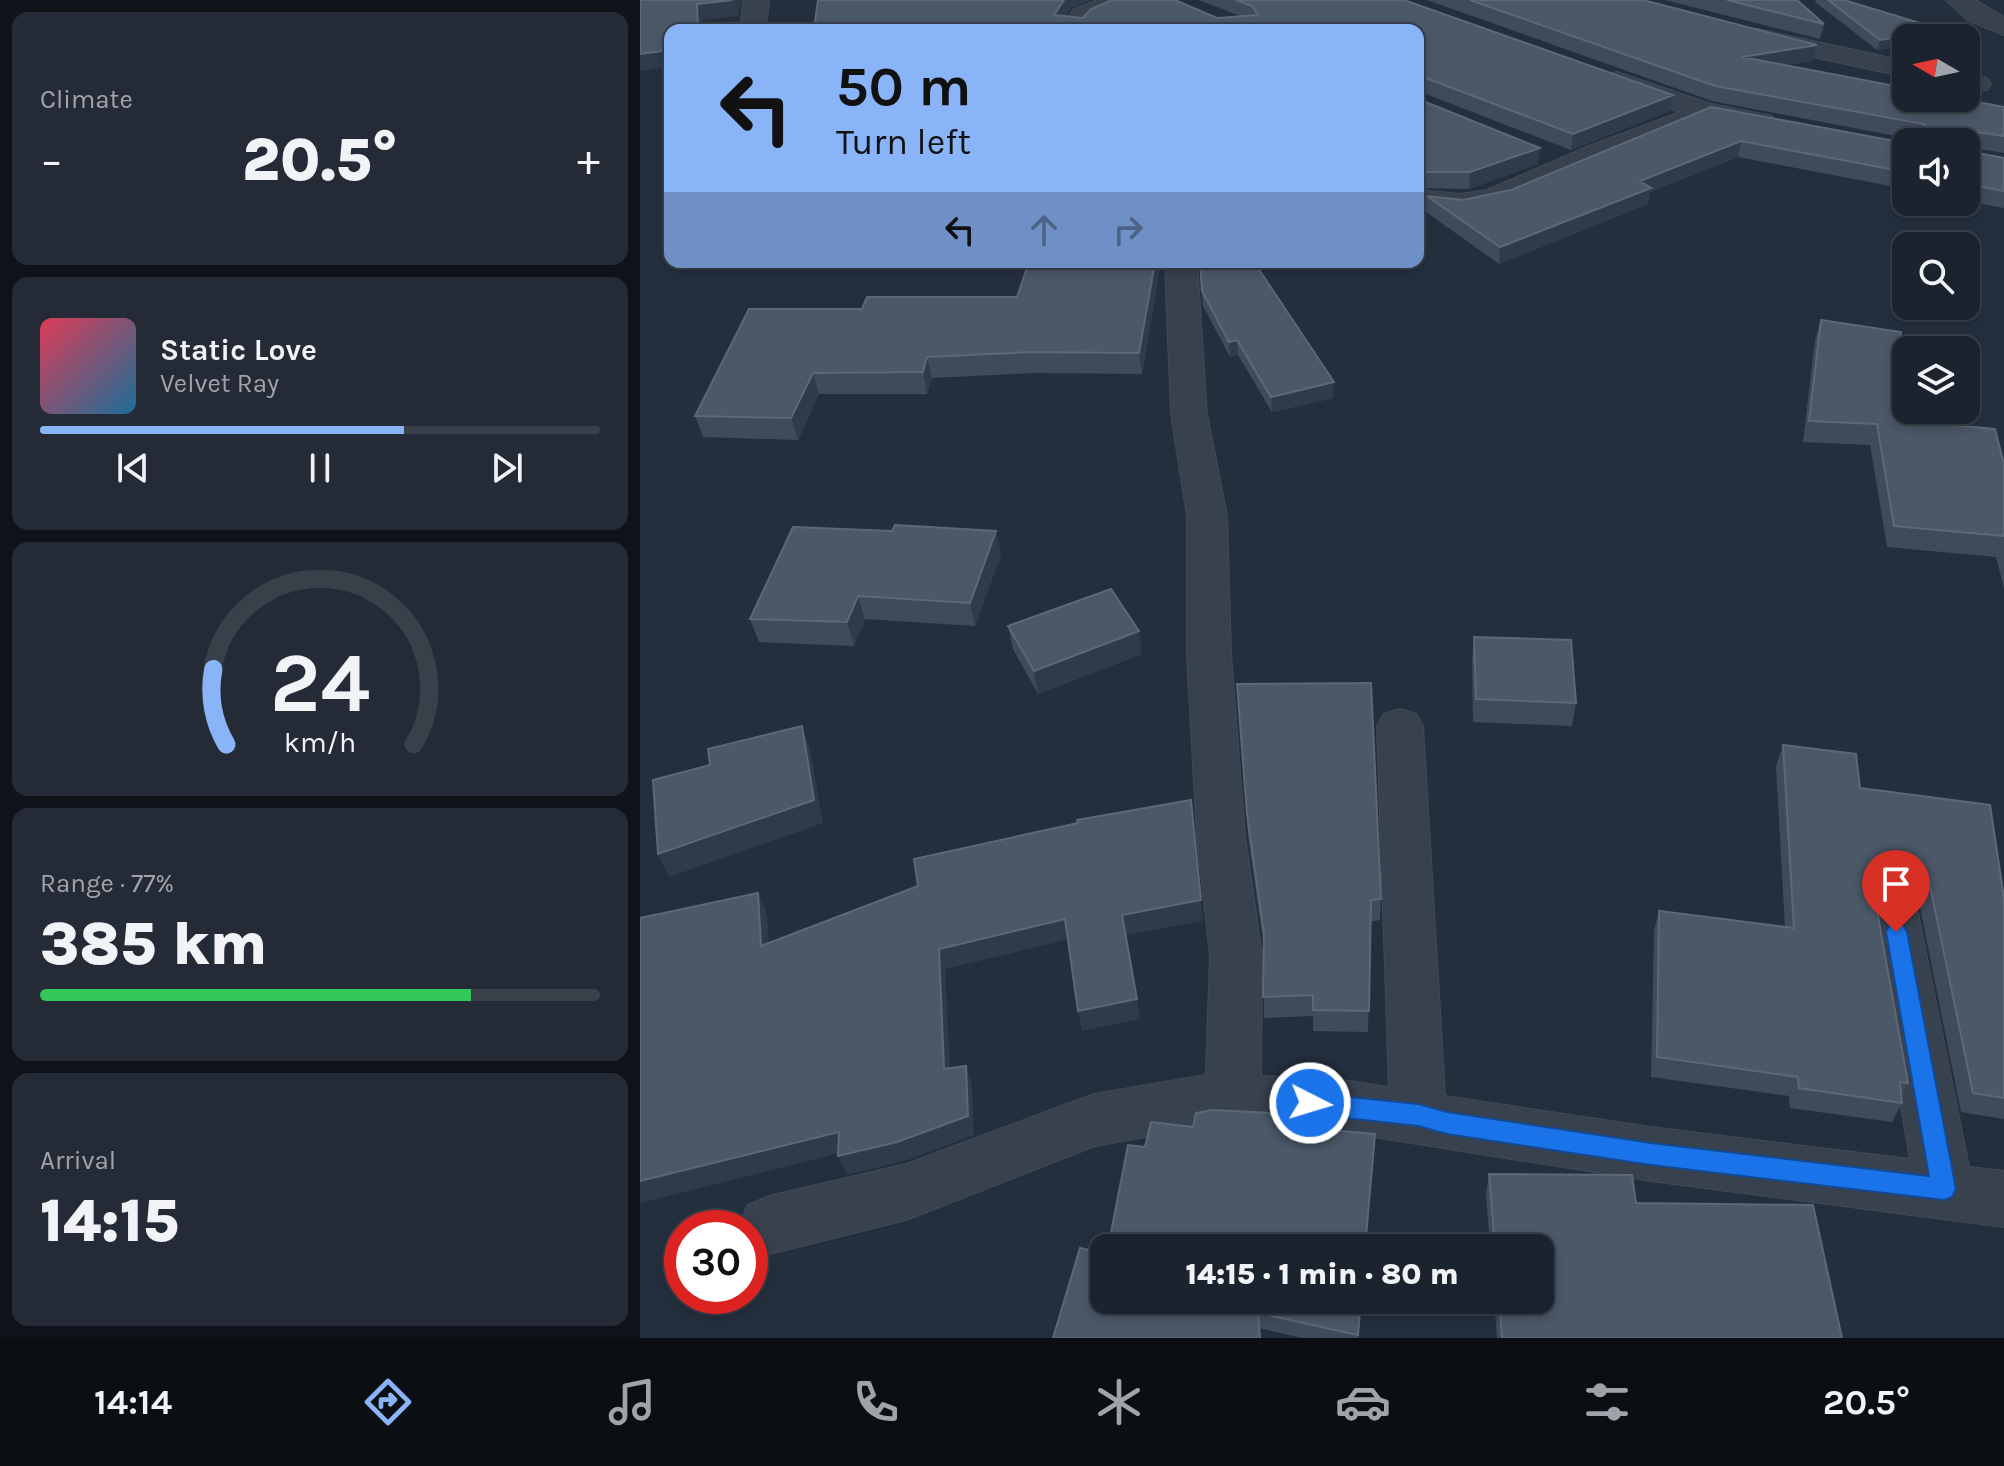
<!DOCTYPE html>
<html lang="en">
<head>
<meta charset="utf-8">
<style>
  body { margin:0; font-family:Karla,sans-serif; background:#242b36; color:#f1f3f6; height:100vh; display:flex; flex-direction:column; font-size:30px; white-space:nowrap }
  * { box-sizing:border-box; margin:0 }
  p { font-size:26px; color:#a0a4aa }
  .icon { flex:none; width:44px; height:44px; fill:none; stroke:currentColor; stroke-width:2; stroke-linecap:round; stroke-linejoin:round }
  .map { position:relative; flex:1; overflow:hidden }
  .side { display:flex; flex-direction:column; gap:12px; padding:12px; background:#0f1319; width:640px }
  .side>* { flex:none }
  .banner { position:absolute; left:24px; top:24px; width:760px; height:244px; border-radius:16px; box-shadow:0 4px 12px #0003,0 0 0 2px #39404a; background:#8ab4f8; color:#111; overflow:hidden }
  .needle { width:52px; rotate:279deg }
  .fabs { position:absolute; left:1252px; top:24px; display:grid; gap:16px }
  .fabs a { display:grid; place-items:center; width:88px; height:88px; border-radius:16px; background:#1b232e; box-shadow:0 4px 12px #0003,0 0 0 2px #39404a; font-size:40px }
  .speed { position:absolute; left:24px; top:1210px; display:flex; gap:16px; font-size:40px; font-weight:700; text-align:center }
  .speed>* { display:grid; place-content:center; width:104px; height:104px; border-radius:50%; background:#1b232e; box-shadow:0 4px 12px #0003,0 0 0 2px #39404a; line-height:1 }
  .speed .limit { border:12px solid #d22; background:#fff; color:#111 }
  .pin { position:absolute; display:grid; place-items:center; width:68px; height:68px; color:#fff; margin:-82px -34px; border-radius:50% 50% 50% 0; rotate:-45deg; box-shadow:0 0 8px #0007 }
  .pin .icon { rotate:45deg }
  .me { position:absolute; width:88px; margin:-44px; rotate:95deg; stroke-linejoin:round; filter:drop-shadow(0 0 6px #0008) }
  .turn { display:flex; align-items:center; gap:28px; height:168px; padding:0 40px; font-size:36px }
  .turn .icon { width:104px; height:104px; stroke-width:2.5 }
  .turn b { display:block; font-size:56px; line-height:68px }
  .lanes { display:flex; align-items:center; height:76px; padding:0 40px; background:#0003; justify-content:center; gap:40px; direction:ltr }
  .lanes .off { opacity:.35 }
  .big { font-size:60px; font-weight:800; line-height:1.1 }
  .side .widget { flex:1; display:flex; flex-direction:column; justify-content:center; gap:12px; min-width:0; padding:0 28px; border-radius:16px; background:#242b36 }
  .side .dial { align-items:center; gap:0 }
  .dial svg { height:208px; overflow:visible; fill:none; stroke:#39404a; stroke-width:7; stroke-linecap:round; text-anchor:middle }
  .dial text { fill:#f1f3f6; stroke:none }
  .song { display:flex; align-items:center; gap:24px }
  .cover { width:96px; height:96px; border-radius:12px; background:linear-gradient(135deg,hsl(350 70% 55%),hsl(200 70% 35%)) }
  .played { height:8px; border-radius:4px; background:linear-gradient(90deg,#8ab4f8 65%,#39404a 65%) }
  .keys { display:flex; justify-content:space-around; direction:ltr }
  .heat { display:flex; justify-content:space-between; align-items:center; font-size:44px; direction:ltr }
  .charge { height:12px; border-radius:6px; background:linear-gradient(90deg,#34c759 77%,#39404a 0) }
  .trip { position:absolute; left:450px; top:1234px; width:464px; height:80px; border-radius:16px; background:#1b232e; box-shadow:0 4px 12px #0003,0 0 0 2px #39404a; font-weight:800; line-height:80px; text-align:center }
  .menu { display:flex; height:128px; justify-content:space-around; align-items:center; background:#0b0e12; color:#a0a4aa }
  .menu .icon { width:56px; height:56px }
  .menu .on { color:#8ab4f8 }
  .menu b { font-size:36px; color:#f1f3f6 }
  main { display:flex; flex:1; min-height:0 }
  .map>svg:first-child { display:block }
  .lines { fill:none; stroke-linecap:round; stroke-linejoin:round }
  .minor-casing { stroke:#414a57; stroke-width:2 }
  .minor { fill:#38414e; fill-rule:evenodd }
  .wall { fill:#3f4b5c }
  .shaded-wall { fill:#2f3b4b }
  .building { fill:#4b5868; stroke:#5c6777; stroke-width:2 }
  .route { fill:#1a73e8; stroke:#114b97; stroke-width:2 }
</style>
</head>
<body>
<main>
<section class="side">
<div class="widget"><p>Climate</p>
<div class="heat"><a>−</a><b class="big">20.5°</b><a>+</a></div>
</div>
<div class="widget">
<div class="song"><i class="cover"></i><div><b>Static Love</b><p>Velvet Ray</p></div></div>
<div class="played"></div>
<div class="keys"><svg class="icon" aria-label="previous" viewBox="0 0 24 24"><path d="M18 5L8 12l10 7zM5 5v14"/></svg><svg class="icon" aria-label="pause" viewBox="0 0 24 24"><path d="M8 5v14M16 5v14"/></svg><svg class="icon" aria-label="next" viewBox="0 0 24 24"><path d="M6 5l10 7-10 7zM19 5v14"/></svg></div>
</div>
<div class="widget dial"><svg viewBox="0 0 100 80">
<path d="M14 69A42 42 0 1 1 86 69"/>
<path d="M14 69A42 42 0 0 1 9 40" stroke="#8ab4f8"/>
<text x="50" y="56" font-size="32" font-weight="700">24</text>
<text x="50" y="72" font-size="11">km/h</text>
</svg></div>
<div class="widget"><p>Range · 77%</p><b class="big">385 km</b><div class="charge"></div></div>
<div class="widget"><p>Arrival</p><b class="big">14:15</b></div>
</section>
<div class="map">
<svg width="1364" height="1338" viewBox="0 0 1364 1338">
  <rect width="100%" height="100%" fill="#242f3e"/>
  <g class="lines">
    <defs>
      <path id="minor" d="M 103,0 L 129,0 L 126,30 L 100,30 Z
        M 457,0 L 492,0 L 488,5 L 451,22 L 445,30 L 419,30 L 433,10 Z
        M 1306,0 L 1335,0 L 1364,17 L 1364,35 L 1327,20 Z
        M 1117,29 L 1266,61 L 1266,77 L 1108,43 L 1104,37 L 1108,31 Z
        M 977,72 L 1071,104 L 1132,116 L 1136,122 L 1132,128 L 1122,131 L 1060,118 L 1056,125 C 1022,139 987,150 953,165 C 891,193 849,221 778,208 L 778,190 L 821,194 L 847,190 L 949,146 L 1040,112 L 967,86 L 963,80 L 967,74 Z
        M 1326,73 L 1347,78 L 1351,84 L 1347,90 L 1326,90 Z
        M 525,262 L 557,262 L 567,414 L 587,516 L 591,655 L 605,836 L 622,956 L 621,1076 L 696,1079 L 749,1087 L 737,726 L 744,714 L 760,709 L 776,714 L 783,726 L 805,1096 L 1011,1127 L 1270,1159 L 1226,903 L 1233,888 L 1251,882 L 1269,888 L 1276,903 L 1329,1167 L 1364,1171 L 1364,1227 L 1011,1181 L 696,1131 L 574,1125 L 455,1146 L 266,1220 L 129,1254 L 110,1246 L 110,1228 L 99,1225 L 108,1205 L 129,1196 L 266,1164 L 454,1094 L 566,1075 L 570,956 L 557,836 L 547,655 L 547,516 L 531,414 Z"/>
    </defs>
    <use href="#minor" class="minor-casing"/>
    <use href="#minor" class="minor"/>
  </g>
  <path class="wall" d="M 178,0 L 450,0 L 431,8 L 425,16 L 443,18 L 577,18 L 600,16 L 559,0 L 764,0 L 1033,95 L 1030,111 L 931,150 L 778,91 L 778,30 L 174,30 Z
    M 787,0 L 1003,0 L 1177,45 L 1173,61 L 1144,65 L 1364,107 L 1364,153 L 1328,147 L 1328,151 L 1364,158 L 1364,208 L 1326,201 L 1326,142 L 1270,142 L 1271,139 L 1072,101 Z
    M 1025,0 L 1157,0 L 1184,24 L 1180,39 Z
    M 1176,0 L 1204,0 L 1266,38 L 1266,46 L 1237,50 L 1175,2 Z
    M 778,99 L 898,164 L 829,189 L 778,188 Z
    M 1071,107 L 1266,143 L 1266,189 L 1098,157 L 1010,192 L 1008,204 L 859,264 L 786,212 L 787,196 L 823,200 L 871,190 Z
    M 389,262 L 521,262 L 502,374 L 394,373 L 292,378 L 287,394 L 179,394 L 158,440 L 63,437 L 55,416 L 222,309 L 377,297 Z
    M 559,262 L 693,398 L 632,412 L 598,355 L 590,357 L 563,306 Z
    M 1181,320 L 1258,420 L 1364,464 L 1364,588 L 1356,557 L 1247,547 L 1230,445 L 1163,442 L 1175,340 Z
    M 361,554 L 335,626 L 225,619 L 214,646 L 119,642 L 110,619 Z
    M 368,626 L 502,654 L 398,694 L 373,649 Z
    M 834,637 L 936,703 L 932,726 L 833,722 L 832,660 Z
    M 597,684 L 741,899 L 740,920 L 730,922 L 728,1032 L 673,1031 L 673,1016 L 624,1018 L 624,948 L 608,836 Z
    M 1143,745 L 1220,788 L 1364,898 L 1364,1119 L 1321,1112 L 1279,902 L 1270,885 L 1252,879 L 1233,885 L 1268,1083 L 1261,1095 L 1262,1103 L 1252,1122 L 1150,1108 L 1149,1096 L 1011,1077 L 1014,931 L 1019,911 L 1145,927 L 1136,767 Z
    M 849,1174 L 996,1203 L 1202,1338 L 857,1338 L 854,1300 L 900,1300 L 900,1248 L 850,1248 L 846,1194 Z
    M 464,1253 L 721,1300 L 718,1338 L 662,1338 L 619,1328 Z"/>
  <path class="shaded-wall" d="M 93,0 L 101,0 L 98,16 L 62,20 L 62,30 L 58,30 L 57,4 Z
    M 424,0 L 450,0 L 431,8 L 416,30 L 414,15 Z
    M 1303,30 L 1300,38 L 1266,38 L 1266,46 L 1237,50 L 1240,40 Z
    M 1177,45 L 1173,61 L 1099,73 L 1102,57 Z
    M 30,50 L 30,67 L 0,71 L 0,54 Z
    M 1033,95 L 1030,111 L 931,150 L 933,134 Z
    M 1101,141 L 1098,157 L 1010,192 L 1008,204 L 859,264 L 860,247 L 1000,181 Z
    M 900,148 L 898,164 L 829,189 L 830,172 Z
    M 515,262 L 521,262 L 502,374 L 499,353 Z
    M 597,340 L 598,355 L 590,357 L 589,342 Z
    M 287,357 L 292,378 L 287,394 L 283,372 Z
    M 173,373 L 179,394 L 158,440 L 151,418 Z
    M 694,382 L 693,398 L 632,412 L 631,397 Z
    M 356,531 L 361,554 L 335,626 L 330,603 Z
    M 218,596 L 225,619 L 214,646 L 207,622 Z
    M 499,631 L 502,654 L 398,694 L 394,671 Z
    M 162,726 L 170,749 L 183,823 L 29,877 L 18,854 Z
    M 1261,858 L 1252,879 L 1232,885 L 1223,904 L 1241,864 Z
    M 118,893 L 127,913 L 130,966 L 121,946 Z
    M 561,900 L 563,921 L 485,935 L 482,915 Z
    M 425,919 L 430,939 L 305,969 L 311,1089 L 304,1069 L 299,949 Z
    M 497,999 L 500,1019 L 442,1031 L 438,1011 Z
    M 326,1066 L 332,1085 L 334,1135 L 265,1161 L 207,1175 L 198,1156 Z
    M 199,1132 L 208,1151 L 0,1203 L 0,1181 Z"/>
  <path class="building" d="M 0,0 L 93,0 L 57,4 L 58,30 L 30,30 L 30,50 L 0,54 Z
    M 178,0 L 424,0 L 414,15 L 443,18 L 451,9 L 472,0 L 535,0 L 577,18 L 618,15 L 612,6 L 596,0 L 764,0 L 1033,95 L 933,134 L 778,75 L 778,30 L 174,30 Z
    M 830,0 L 1003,0 L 1177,45 L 1102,57 L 1266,88 L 1266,98 L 1318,98 L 1364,107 L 1364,136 L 1329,131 L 1328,151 L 1364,158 L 1364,191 L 1326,184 L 1326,142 L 1271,142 L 1274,129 L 1284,128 L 1284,124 L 1075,86 Z
    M 1087,0 L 1157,0 L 1184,24 Z
    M 1188,0 L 1204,0 L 1303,30 L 1240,40 Z
    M 778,99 L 900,148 L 830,172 L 778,172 Z
    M 1071,107 L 1266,143 L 1266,172 L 1101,141 L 1000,181 L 1011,188 L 860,247 L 787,196 L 823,200 L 871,190 Z
    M 389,262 L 515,262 L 499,353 L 391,352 L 287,357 L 283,372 L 173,373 L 151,418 L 55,416 L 109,309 L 222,309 L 227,297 L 377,297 Z
    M 560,262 L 614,262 L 694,382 L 631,397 L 597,340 L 589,342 L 562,291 Z
    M 1181,320 L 1261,332 L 1258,420 L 1355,429 L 1364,464 L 1364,536 L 1254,526 L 1237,424 L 1169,421 Z
    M 255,525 L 356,531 L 330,603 L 218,596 L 207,622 L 110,619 L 153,527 L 252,531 Z
    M 471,589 L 499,631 L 394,671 L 368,626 Z
    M 834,637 L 931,640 L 936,703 L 836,699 Z
    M 731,683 L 741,899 L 731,900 L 729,1011 L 673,1010 L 673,995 L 623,997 L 624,934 L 607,814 L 597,684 Z
    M 162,726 L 174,800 L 18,854 L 13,780 L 70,765 L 68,749 Z
    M 1143,745 L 1216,754 L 1220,788 L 1350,805 L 1364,898 L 1364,1098 L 1333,1093 L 1289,881 L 1280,864 L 1261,858 L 1241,864 L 1232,883 L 1268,1083 L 1260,1082 L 1262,1103 L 1159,1088 L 1158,1077 L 1017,1057 L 1019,911 L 1154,928 Z
    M 551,800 L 561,900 L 482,915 L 497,999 L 438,1011 L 425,919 L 299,949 L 304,1069 L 326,1066 L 328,1116 L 257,1142 L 198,1156 L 199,1132 L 0,1181 L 0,918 L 118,893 L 121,946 L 278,886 L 274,859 L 438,823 L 437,820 Z
    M 572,1110 L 696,1116 L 701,1117 L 700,1131 L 735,1134 L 725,1248 L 468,1248 L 488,1145 L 505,1147 L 511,1122 L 553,1127 L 556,1113 Z
    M 849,1174 L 992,1175 L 996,1203 L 1173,1205 L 1202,1338 L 862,1338 L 859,1300 L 900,1300 L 900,1248 L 855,1248 Z
    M 440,1248 L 464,1253 L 464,1300 L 721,1300 L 718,1335 L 618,1313 L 620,1338 L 413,1338 Z"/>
  <path class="route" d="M 1256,923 L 1264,926 L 1267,932 L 1316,1189 L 1312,1197 L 1304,1200 L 1011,1165 L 807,1134 L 778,1126 L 670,1114 L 662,1111 L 659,1103 L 662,1096 L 670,1093 L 778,1104 L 807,1112 L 1011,1143 L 1289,1176 L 1246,932 L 1249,926 Z"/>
</svg>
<div class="fabs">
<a><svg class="needle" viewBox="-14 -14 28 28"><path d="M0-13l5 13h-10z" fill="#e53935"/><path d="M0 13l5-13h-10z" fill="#a0a4aa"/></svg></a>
<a><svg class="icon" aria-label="sound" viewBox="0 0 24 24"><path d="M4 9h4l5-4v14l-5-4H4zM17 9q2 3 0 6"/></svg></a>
<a><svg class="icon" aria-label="search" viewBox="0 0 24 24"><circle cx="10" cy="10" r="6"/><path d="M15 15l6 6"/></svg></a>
<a><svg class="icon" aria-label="layers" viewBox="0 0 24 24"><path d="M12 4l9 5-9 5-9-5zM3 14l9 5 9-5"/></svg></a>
</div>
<div class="speed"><div class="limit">30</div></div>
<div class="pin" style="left:1256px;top:932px;background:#d93025"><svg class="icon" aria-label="arrive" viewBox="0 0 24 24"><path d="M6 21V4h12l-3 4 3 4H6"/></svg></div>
<svg class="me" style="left:670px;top:1103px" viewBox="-20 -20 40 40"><circle r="17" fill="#1a73e8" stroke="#fff" stroke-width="3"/><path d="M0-11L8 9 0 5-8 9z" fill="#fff"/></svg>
<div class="trip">14:15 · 1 min · 80 m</div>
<div class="banner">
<div class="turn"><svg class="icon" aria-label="left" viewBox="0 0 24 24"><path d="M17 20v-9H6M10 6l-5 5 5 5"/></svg><div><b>50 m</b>Turn left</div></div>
<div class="lanes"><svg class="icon" aria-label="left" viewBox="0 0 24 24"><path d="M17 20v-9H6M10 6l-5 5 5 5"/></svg><svg class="icon off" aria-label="ahead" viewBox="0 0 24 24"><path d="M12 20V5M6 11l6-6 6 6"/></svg><svg class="icon off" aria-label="right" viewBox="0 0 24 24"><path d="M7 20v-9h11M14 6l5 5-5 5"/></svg></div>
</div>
</div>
</main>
<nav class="menu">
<b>14:14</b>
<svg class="icon on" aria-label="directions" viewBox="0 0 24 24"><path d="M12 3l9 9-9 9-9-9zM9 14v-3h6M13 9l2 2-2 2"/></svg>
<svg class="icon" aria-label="music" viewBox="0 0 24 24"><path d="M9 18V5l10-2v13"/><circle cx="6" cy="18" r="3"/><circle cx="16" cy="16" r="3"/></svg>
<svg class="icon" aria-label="phone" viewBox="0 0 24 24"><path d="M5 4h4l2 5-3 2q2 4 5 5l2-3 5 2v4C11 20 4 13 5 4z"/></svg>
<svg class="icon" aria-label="climate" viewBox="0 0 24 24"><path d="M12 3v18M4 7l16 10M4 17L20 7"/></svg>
<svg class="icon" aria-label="car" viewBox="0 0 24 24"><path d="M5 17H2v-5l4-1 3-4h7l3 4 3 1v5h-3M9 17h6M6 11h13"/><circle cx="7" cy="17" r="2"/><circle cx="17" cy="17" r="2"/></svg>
<svg class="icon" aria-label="filters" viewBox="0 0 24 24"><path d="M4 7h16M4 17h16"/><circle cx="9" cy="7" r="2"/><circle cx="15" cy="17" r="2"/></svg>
<b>20.5°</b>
</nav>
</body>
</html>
